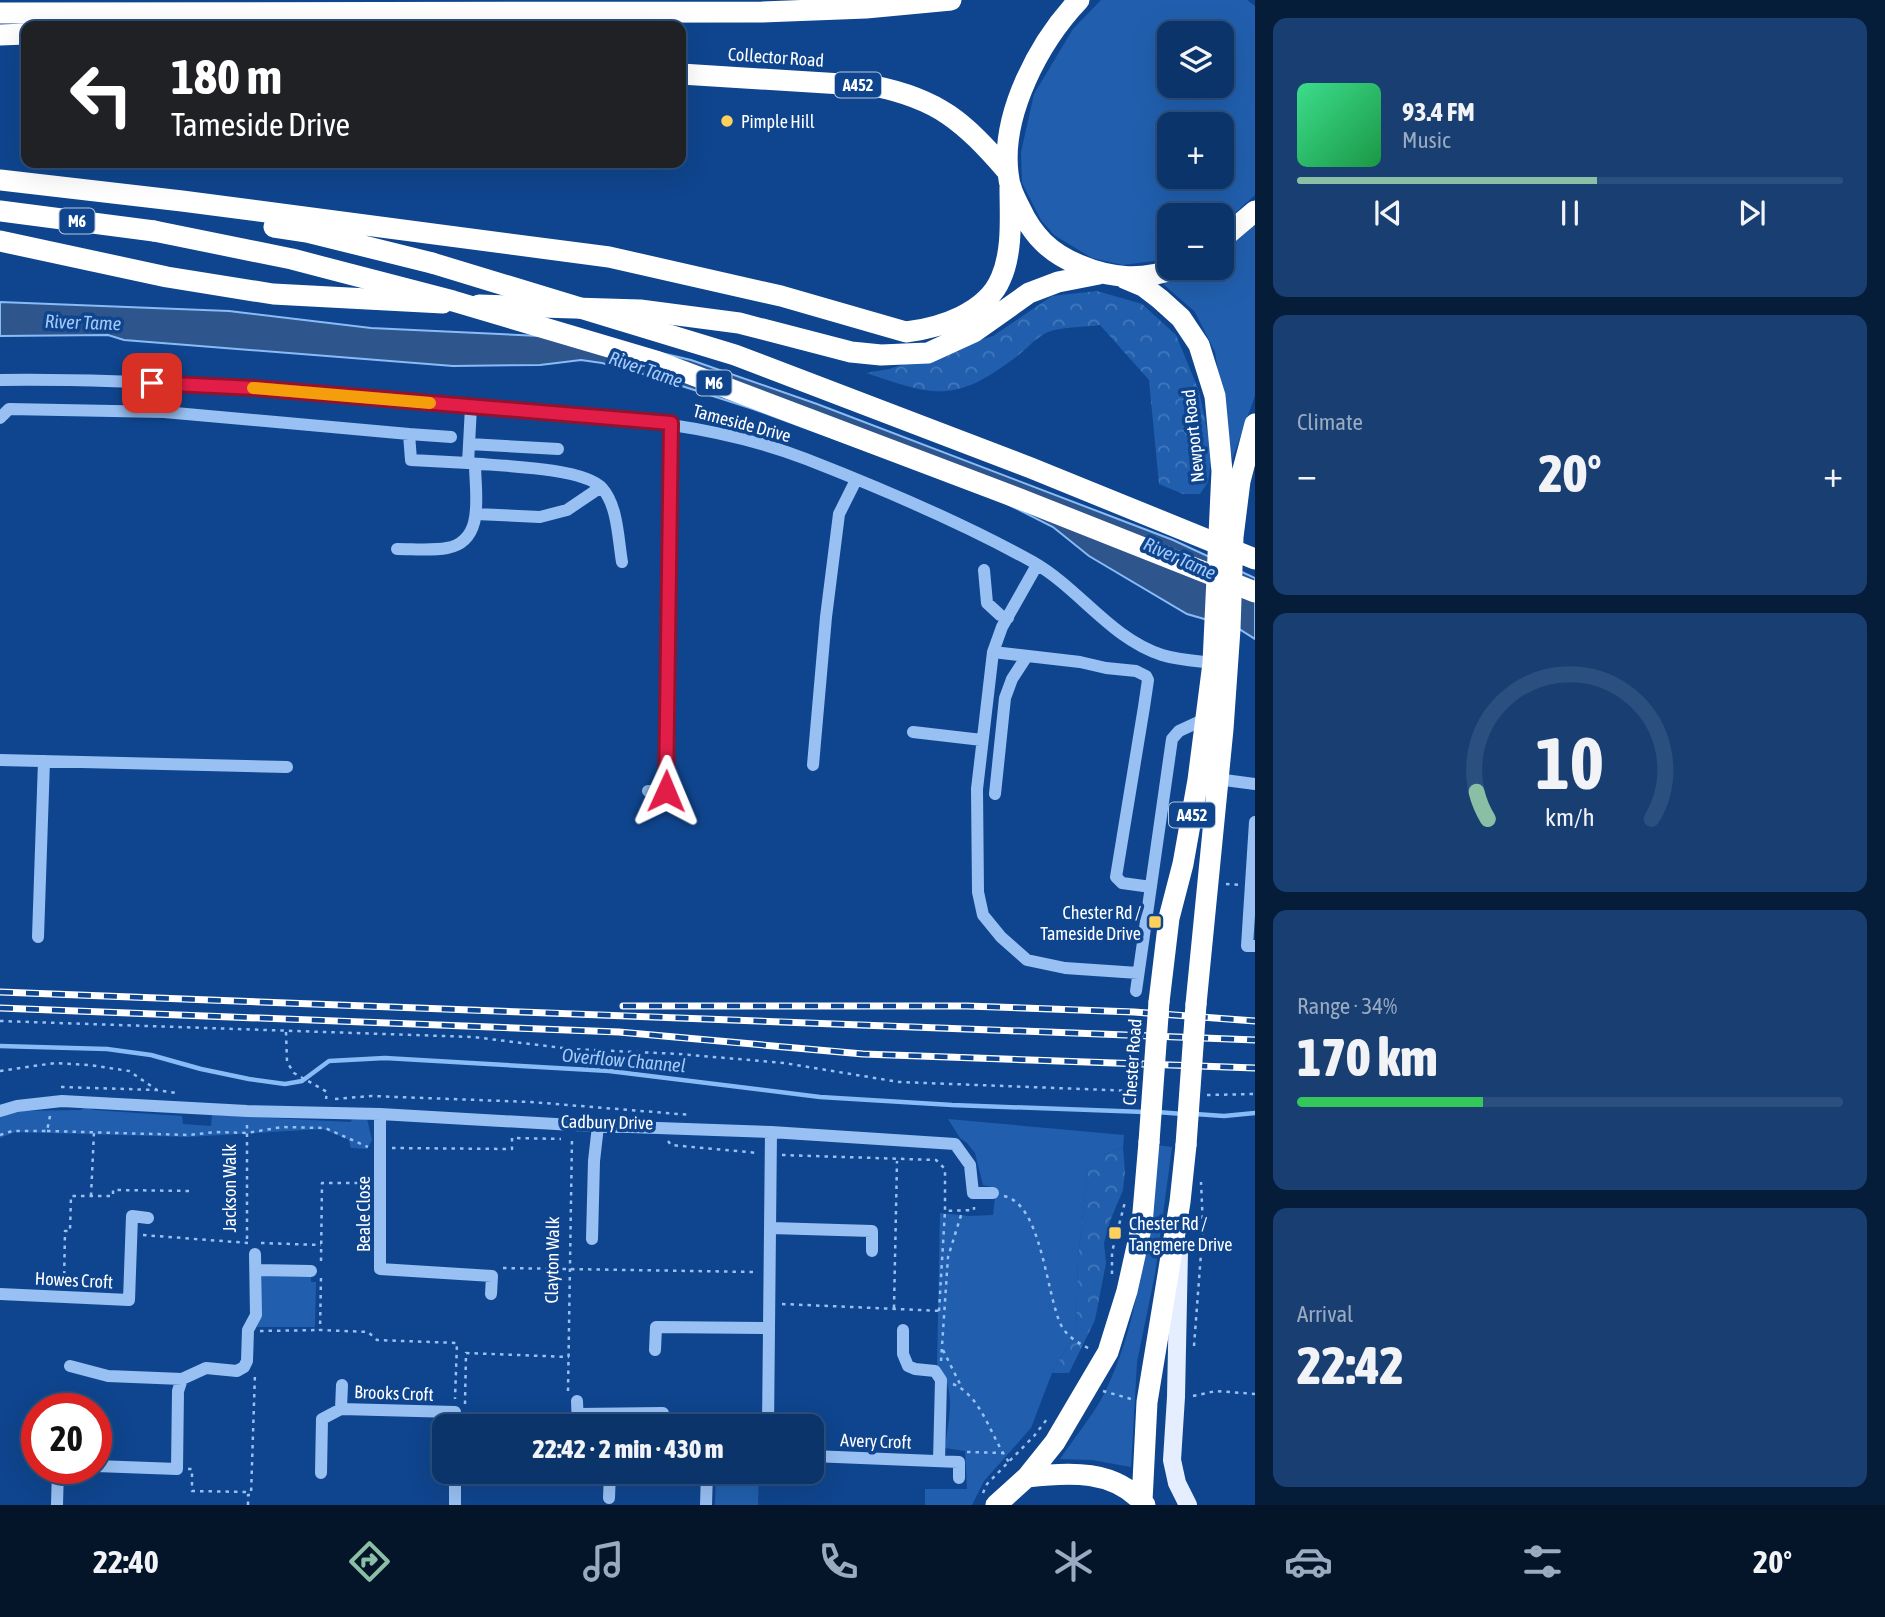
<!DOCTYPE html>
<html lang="en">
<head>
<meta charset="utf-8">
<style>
  body { margin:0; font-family:"Asap Condensed",sans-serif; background:#193f72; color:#f1f3f6; height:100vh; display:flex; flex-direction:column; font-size:26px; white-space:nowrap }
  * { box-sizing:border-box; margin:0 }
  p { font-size:23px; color:#9aaac1 }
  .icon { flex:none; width:38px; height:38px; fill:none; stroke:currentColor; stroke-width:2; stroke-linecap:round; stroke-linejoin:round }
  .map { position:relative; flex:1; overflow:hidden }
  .sheet { display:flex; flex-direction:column; gap:18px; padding:18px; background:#061d3a; width:630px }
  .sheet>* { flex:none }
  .banner { position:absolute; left:21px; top:21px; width:665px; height:147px; border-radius:14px; box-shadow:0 7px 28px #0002,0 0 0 2px #2b4f7e; background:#202124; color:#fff; overflow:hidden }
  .buttons { position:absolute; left:1157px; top:21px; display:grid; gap:14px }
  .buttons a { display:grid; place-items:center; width:77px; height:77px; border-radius:14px; background:#0b346a; box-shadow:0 7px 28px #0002,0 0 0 2px #2b4f7e; font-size:35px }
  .speed { position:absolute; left:21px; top:1393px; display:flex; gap:14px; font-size:35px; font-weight:700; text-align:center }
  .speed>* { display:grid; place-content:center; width:91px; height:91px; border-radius:50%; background:#0b346a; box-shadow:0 7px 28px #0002,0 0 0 2px #2b4f7e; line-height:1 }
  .speed .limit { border:10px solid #d22; background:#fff; color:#111 }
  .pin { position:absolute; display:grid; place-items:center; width:60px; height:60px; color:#fff; margin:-30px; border-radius:14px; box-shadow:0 4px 10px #0006 }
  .me { position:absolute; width:77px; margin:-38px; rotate:1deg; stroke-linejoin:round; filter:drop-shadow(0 0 5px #0008) }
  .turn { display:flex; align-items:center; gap:24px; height:147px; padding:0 35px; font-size:32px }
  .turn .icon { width:91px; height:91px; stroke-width:2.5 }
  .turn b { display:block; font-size:49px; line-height:60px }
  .big { font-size:52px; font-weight:800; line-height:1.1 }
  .sheet .widget { flex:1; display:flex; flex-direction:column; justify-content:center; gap:10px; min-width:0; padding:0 24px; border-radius:14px; background:#193f72 }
  .sheet .dial { align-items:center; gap:0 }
  .dial svg { height:182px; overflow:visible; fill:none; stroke:#2b4f7e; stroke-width:7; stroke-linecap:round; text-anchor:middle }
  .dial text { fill:#f1f3f6; stroke:none }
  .song { display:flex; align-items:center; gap:21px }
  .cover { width:84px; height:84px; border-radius:10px; background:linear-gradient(135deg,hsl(150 70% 55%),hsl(140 70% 35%)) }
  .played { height:7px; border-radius:4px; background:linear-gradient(90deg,#8abfa5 55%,#2b4f7e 55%) }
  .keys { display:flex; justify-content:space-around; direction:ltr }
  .heat { display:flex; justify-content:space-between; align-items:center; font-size:38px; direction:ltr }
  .charge { height:10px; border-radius:5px; background:linear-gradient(90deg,#34c759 34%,#2b4f7e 0) }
  .trip { position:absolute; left:432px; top:1414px; width:392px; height:70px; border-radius:14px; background:#0b346a; box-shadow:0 7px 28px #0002,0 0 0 2px #2b4f7e; font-weight:800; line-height:70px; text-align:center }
  .menu { display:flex; height:112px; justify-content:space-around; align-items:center; background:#04152a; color:#9aaac1 }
  .menu .icon { width:49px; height:49px }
  .menu .active { color:#8abfa5 }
  .menu b { font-size:32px; color:#f1f3f6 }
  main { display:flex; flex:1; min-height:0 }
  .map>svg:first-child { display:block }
  .green { fill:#215fae; fill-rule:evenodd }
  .forest { fill:url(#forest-crowns) }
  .water { fill:#2e568d; stroke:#89bbf7; stroke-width:2 }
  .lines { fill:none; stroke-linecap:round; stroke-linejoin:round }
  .stream { stroke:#89bbf7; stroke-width:4.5 }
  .path { stroke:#98c0f3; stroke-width:2.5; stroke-dasharray:3.5 5; stroke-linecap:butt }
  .minor { stroke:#98c0f3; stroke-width:12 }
  .major { stroke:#e4eeff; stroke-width:18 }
  .highway { stroke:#fff; stroke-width:21 }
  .rail-casing { stroke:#fff; stroke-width:7 }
  .rail { stroke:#0f458e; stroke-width:4.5; stroke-dasharray:13; stroke-linecap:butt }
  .highway-bridge { stroke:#fff; stroke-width:21 }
  .route-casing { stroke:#92132f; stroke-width:18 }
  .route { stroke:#e11d48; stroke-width:12 }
  .slow { stroke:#f59e0b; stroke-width:12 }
  .poi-dot { fill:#ffd15a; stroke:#0f458e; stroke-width:2.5 }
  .labels { text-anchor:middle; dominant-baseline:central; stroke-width:7; stroke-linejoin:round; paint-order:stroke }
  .shield { fill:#0f458e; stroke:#b7c7dd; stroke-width:2 }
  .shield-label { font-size:16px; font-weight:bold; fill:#fff }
  .street-label { font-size:18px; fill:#fff; stroke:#0f458e }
  .poi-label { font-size:18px; fill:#fff; stroke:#0f458e; text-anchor:start }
  .water-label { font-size:19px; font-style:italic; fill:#a4cafa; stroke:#0f458e }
</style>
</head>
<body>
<main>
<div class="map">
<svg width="1255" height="1505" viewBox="0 0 1255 1505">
  <defs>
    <pattern id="forest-crowns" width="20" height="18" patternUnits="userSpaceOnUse" patternTransform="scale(1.75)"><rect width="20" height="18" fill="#215fae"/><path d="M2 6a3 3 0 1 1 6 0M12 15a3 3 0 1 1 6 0" fill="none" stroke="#4277ba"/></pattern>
  </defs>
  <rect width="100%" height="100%" fill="#0f458e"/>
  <path class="green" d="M 1101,0 L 1247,0 L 1255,6 L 1255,195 L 1222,225 L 1222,215 L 1169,215 L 1169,259 L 1123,265 L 1092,258 L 1054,235 L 1041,220 L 1022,183 L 1021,152 L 1034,94 L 1073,29 ZM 1169,33 L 1222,33 L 1222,86 L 1169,86 ZM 1169,124 L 1222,124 L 1222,177 L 1169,177 Z
    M 1255,221 L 1255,396 L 1232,460 L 1215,352 L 1195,312 L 1163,284 L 1187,275 L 1197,268 L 1222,268 L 1222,249 Z
    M 86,1106 L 94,1110 L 182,1116 L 183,1124 L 211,1126 L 212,1115 L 350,1122 L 354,1118 L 367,1119 L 372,1140 L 367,1149 L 351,1148 L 349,1140 L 323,1129 L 188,1137 L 15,1132 L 0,1138 L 0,1116 L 24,1111 L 81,1110 Z
    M 948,1119 L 1124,1135 L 1123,1147 L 1105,1154 L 1088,1170 L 1078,1258 L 1076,1332 L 1052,1373 L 1031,1428 L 984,1481 L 972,1505 L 925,1505 L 925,1489 L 967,1489 L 965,1451 L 945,1448 C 948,1421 958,1388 937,1367 L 940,1213 L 969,1216 L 993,1215 L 996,1188 L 983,1185 L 975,1153 L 967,1143 L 960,1138 Z
    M 1156,1145 L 1172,1147 L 1155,1274 L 1137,1362 L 1131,1467 L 1092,1460 L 1060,1459 C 1074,1438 1091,1418 1103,1396 C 1142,1319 1147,1230 1156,1145 Z
    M 262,1276 L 311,1277 L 311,1282 L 316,1282 L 315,1327 L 257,1327 L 261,1317 Z
    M 718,1472 L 759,1472 L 758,1505 L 715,1505 L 716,1474 Z"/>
  <path class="forest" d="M 1097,291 L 1142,304 L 1176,335 L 1199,391 L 1212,454 L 1208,482 L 1200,494 L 1183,494 L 1159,484 L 1149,380 L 1100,325 C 1086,327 1057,327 1046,333 C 1034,339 1024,352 1012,360 C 953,404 932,395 866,373 L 889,369 L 993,336 L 1052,296 Z
    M 1123,1147 L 1125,1172 L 1123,1190 L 1110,1221 L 1104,1243 L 1106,1263 L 1095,1320 L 1069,1373 L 1052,1373 L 1076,1332 L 1078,1258 L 1088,1169 L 1105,1154 Z"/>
  <path class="water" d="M 0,302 L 229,311 L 371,328 L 602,339 L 691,360 L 817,404 L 1173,540 L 1255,578 L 1255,639 L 1239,629 L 1187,614 L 1089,556 L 1053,527 L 993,497 L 753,409 L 654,377 L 602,363 L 581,360 L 540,365 L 453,366 L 124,340 L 108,335 L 0,336 Z"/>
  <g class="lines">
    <path class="stream" d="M 0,1046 L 107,1049 L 151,1055 L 201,1069 L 249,1079 L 285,1084 L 302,1081 L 329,1061 L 385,1058 L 609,1071 L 820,1097 L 952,1105 L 1145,1112
      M 1157,1112 L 1183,1114
      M 1195,1114 L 1224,1116 L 1255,1113"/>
    <path class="path" d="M 1226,884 L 1240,885
      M 0,1021 L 473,1037 L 571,1049 L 679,1054 L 784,1063 L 899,1082 L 1134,1091
      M 286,1032 L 287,1062 L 294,1073 L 327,1092 L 326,1099
      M 0,1071 L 55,1063 L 89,1065 L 129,1071 L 157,1090
      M 61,1087 L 157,1090 L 176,1093
      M 1207,1095 L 1255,1094
      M 335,1099 L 371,1096 L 531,1102 L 691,1115
      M 247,1125 L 247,1244
      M 47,1131 L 189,1135 L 216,1132 L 247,1133 L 282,1127 L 325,1128 L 368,1147
      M 0,1135 L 12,1131 L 47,1131 L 50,1116
      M 668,1141 L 671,1145 L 758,1153
      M 392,1148 L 512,1149 L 512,1138 L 561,1139
      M 782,1155 L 936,1160 L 945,1169 L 945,1211 L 974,1210 L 974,1207
      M 91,1196 L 94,1132
      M 1004,1196 C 1042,1204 1046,1294 1061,1325 C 1067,1337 1080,1344 1090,1349
      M 143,1235 L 248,1243
      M 261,1243 L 321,1245
      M 321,1261 L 322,1183 L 367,1183
      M 503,1268 L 755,1272
      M 1112,1274 L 1112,1252 L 1125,1202
      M 321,1278 L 320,1330 L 368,1332 L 377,1340 L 457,1343 L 455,1399
      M 64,1283 L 65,1231 L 70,1231 L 71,1196 L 113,1196 L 113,1190 L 193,1191
      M 782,1304 L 943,1311
      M 894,1308 L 897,1161
      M 939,1311 L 945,1211
      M 260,1331 L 320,1330
      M 1194,1346 L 1203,1227 L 1201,1182
      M 943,1350 L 962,1388
      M 941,1361 L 948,1257 L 962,1212
      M 953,1384 C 982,1396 991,1438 1009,1462
      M 568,1391 L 572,1138
      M 1103,1391 L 1131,1399
      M 1193,1396 L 1216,1391 L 1255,1394
      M 465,1404 L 466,1353 L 569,1357
      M 967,1452 L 1002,1453
      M 188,1469 L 192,1469 L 192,1491 L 248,1492 L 248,1495
      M 983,1493 L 987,1484 L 1034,1436 L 1047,1419
      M 248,1505 L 248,1495 L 251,1495 L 255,1373"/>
    <path class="minor" d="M 0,380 C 156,378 311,393 466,406 C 580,416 698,417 806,459 C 883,489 961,522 1033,562 C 1080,589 1110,638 1162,655 C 1178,660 1196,661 1213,663
      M 471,407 L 468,463 C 498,466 583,467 602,488 C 618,506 618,539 622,562
      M 0,418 L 9,409 L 164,412 L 409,434 L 411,460 L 468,463
      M 409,434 L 451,437
      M 469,444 L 558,449
      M 476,514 L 540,517 L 567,510 L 601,487
      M 397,549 C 413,549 431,551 447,548 C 486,541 475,493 475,464
      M 1037,565 L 1002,627 L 993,652 L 977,789 L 978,892 L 983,915 L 1001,937 L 1027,960 L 1065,968 L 1138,973
      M 984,570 L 987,603 L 1000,615 L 1008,618
      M 993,652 L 1080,662 L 1106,668 L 1136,671 L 1146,676 L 1148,680 L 1144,707 L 1116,877 L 1122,883 L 1151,887
      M 913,732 L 982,740
      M 0,760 L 287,767
      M 813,765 L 826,617 L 839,514 L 856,480
      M 1217,779 L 1255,784
      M 648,791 L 666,791 L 671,423
      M 995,794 L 1005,698 L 1012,679 L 1027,656
      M 1255,822 L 1247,946 L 1255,946
      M 38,937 L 44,761
      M 1136,991 L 1172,739 L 1179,731 L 1205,719
      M 0,1111 L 17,1106 L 62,1101 L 247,1111 L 380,1114 L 573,1125 L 771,1132 L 955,1144 L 970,1165 L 973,1193 L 993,1193
      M 380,1114 L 380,1269 L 492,1276 L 491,1294
      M 771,1228 L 872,1231 L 872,1251
      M 592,1239 L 594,1161 L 598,1126
      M 256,1270 L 311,1271
      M 0,1294 L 129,1300 L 132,1216 L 148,1218
      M 903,1330 L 903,1354 L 908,1366 L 915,1369 L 935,1371 L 941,1380 L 939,1461
      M 655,1350 L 656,1327 L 768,1328
      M 70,1366 L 108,1376 L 182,1379 L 206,1368 L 237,1371 L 244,1367 L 247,1361 L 248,1330 L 256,1315 L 255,1254
      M 342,1385 L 341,1409 L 455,1412 L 455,1426
      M 577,1401 L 578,1426
      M 578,1414 L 663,1413
      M 768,1426 L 771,1132
      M 812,1456 L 959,1462 L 959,1478
      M 96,1466 L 177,1469 L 178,1391 L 182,1379
      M 321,1473 L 322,1419 L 341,1409
      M 609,1498 L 610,1472
      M 57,1505 L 58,1468
      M 455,1505 L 455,1472
      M 706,1505 L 707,1472"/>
    <path class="major" d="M 1179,1251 L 1176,1397 L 1172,1460 L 1177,1483 L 1188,1505"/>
    <path class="highway" d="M 1079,0 C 1039,42 1001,114 1008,173 C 1009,186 1014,196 1020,208 C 1033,236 1050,253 1079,265 C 1112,279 1143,281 1177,268
      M 0,13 L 762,12 L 866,8 L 951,0
      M 0,35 L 26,34
      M 681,74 L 874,86 C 939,99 964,122 1007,171
      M 0,180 L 182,201 L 609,257 L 781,296 L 906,332 C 940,328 987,313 1001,278 C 1013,251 1010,216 1010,187
      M 0,211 L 154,231
      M 274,227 L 307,232 L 432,263
      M 1222,239 L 1255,211
      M 0,241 L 167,277 L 273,294 L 443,303
      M 1124,278 L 1143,286 L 1160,299 L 1181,318 L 1199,345 L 1215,396 L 1222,471 L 1213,663 L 1198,780 L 1183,864 L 1169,918 L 1159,1002
      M 479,305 L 640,310 L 739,323 L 851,352 L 881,355 L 928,353 L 974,332 L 1029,293 L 1058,282 L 1099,274
      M 1196,1004 L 1223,729 L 1230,629 L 1233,537 L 1240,481 L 1255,424
      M 1027,1477 C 1069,1472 1115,1469 1145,1505
      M 1142,1501 L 1147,1402 L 1180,1202 L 1186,1145
      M 996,1505 L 1027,1477 L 1055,1442 L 1108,1352 L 1127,1291 L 1142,1224 L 1149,1142"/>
    <defs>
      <path id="rail" d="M 0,992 L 1255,1040
        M 623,1006 L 967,1006 L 1134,1012 L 1255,1021
        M 0,1008 L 619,1032 L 863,1054 L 1255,1068"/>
    </defs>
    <use href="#rail" class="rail-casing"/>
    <use href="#rail" class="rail"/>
    <path class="highway-bridge" d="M 154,231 L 292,259 L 453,301 L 656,361 L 1020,499 L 1255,592
      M 432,263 L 735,355 L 1031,468 L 1255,559
      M 1149,1142 L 1159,1002
      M 1186,1145 L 1196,1004"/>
  </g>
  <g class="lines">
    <defs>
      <path id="route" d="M 152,383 L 255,388 L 671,423 L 666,791"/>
    </defs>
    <use href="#route" class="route-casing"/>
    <use href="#route" class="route"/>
    <path class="slow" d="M 253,388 L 430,403"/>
  </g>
  <g class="poi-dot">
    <circle cx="727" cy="121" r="7"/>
    <rect x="1148" y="915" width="14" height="14" rx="3.5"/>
    <rect x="1108" y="1226" width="14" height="14" rx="3.5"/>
  </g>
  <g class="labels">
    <g class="shield">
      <rect x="835" y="72.5" width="46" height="25" rx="5"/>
      <rect x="59.5" y="208.5" width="35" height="25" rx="5"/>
      <rect x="696.5" y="370.5" width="35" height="25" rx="5"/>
      <rect x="1169" y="802.5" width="46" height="25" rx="5"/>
    </g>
    <g class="shield-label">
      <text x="858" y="85">A452</text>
      <text x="77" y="221">M6</text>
      <text x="714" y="383">M6</text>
      <text x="1192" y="815">A452</text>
    </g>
    <g class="street-label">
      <text transform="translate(776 57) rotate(4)">Collector Road</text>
      <text transform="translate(742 423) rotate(15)">Tameside Drive</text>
      <text transform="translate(1193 436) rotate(-96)">Newport Road</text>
      <text transform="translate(1132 1062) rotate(-86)">Chester Road</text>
      <text transform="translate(607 1122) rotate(1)">Cadbury Drive</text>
      <text transform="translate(229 1188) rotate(-90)">Jackson Walk</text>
      <text transform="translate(363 1214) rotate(-90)">Beale Close</text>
      <text transform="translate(552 1260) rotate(-89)">Clayton Walk</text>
      <text transform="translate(74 1280) rotate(3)">Howes Croft</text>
      <text transform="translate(394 1393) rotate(2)">Brooks Croft</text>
      <text transform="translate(876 1441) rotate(2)">Avery Croft</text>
    </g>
    <g class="poi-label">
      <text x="741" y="121">Pimple Hill</text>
      <text x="1141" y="912" text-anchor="end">Chester Rd /<tspan x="1141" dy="21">Tameside Drive</tspan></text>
      <text x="1129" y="1223">Chester Rd /<tspan x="1129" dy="21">Tangmere Drive</tspan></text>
    </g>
    <g class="water-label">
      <text transform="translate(83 322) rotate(2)">River Tame</text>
      <text transform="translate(646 369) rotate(19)">River Tame</text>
      <text transform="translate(1180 558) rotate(24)">River Tame</text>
      <text transform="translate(624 1060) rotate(5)">Overflow Channel</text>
    </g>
  </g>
</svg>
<div class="buttons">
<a><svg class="icon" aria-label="layers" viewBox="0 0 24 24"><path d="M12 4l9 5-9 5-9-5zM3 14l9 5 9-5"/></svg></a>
<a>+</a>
<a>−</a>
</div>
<div class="speed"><div class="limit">20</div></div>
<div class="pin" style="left:152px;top:383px;background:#d93025"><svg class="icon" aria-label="arrive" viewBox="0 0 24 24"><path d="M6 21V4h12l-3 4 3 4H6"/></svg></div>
<svg class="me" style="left:666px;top:791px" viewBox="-20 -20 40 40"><path d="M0-17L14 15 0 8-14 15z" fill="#e11d48" stroke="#fff" stroke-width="4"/></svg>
<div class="trip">22:42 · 2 min · 430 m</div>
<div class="banner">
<div class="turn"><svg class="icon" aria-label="left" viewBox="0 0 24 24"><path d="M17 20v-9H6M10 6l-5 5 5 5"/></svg><div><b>180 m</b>Tameside Drive</div></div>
</div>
</div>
<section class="sheet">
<div class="widget">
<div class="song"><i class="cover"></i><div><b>93.4 FM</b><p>Music</p></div></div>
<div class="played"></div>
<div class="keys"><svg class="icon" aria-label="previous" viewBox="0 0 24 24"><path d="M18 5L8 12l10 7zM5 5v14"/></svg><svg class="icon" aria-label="pause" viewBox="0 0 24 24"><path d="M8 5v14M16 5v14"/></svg><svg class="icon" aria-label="next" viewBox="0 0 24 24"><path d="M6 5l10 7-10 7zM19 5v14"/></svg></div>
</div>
<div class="widget"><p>Climate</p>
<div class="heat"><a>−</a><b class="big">20°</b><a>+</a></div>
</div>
<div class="widget dial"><svg viewBox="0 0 100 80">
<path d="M14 69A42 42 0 1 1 86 69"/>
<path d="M14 69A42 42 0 0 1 9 57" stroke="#8abfa5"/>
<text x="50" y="56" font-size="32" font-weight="700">10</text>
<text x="50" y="72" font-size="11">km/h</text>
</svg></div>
<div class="widget"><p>Range · 34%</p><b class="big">170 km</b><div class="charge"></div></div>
<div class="widget"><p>Arrival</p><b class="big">22:42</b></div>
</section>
</main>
<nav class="menu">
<b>22:40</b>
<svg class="icon active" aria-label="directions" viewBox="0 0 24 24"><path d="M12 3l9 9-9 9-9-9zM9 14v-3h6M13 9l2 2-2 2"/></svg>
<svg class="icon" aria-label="music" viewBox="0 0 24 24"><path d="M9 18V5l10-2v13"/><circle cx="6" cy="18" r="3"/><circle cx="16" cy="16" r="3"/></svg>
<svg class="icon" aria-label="phone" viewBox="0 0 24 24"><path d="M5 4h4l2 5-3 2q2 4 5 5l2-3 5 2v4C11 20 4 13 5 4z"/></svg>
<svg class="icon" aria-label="climate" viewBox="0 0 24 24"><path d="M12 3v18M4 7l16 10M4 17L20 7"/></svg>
<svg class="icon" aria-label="car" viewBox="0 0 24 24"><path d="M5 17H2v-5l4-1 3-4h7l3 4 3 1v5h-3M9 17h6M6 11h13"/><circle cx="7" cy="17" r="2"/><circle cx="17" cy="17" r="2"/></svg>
<svg class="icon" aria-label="filters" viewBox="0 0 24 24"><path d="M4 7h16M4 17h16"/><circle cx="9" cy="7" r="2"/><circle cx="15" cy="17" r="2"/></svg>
<b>20°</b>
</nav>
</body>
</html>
